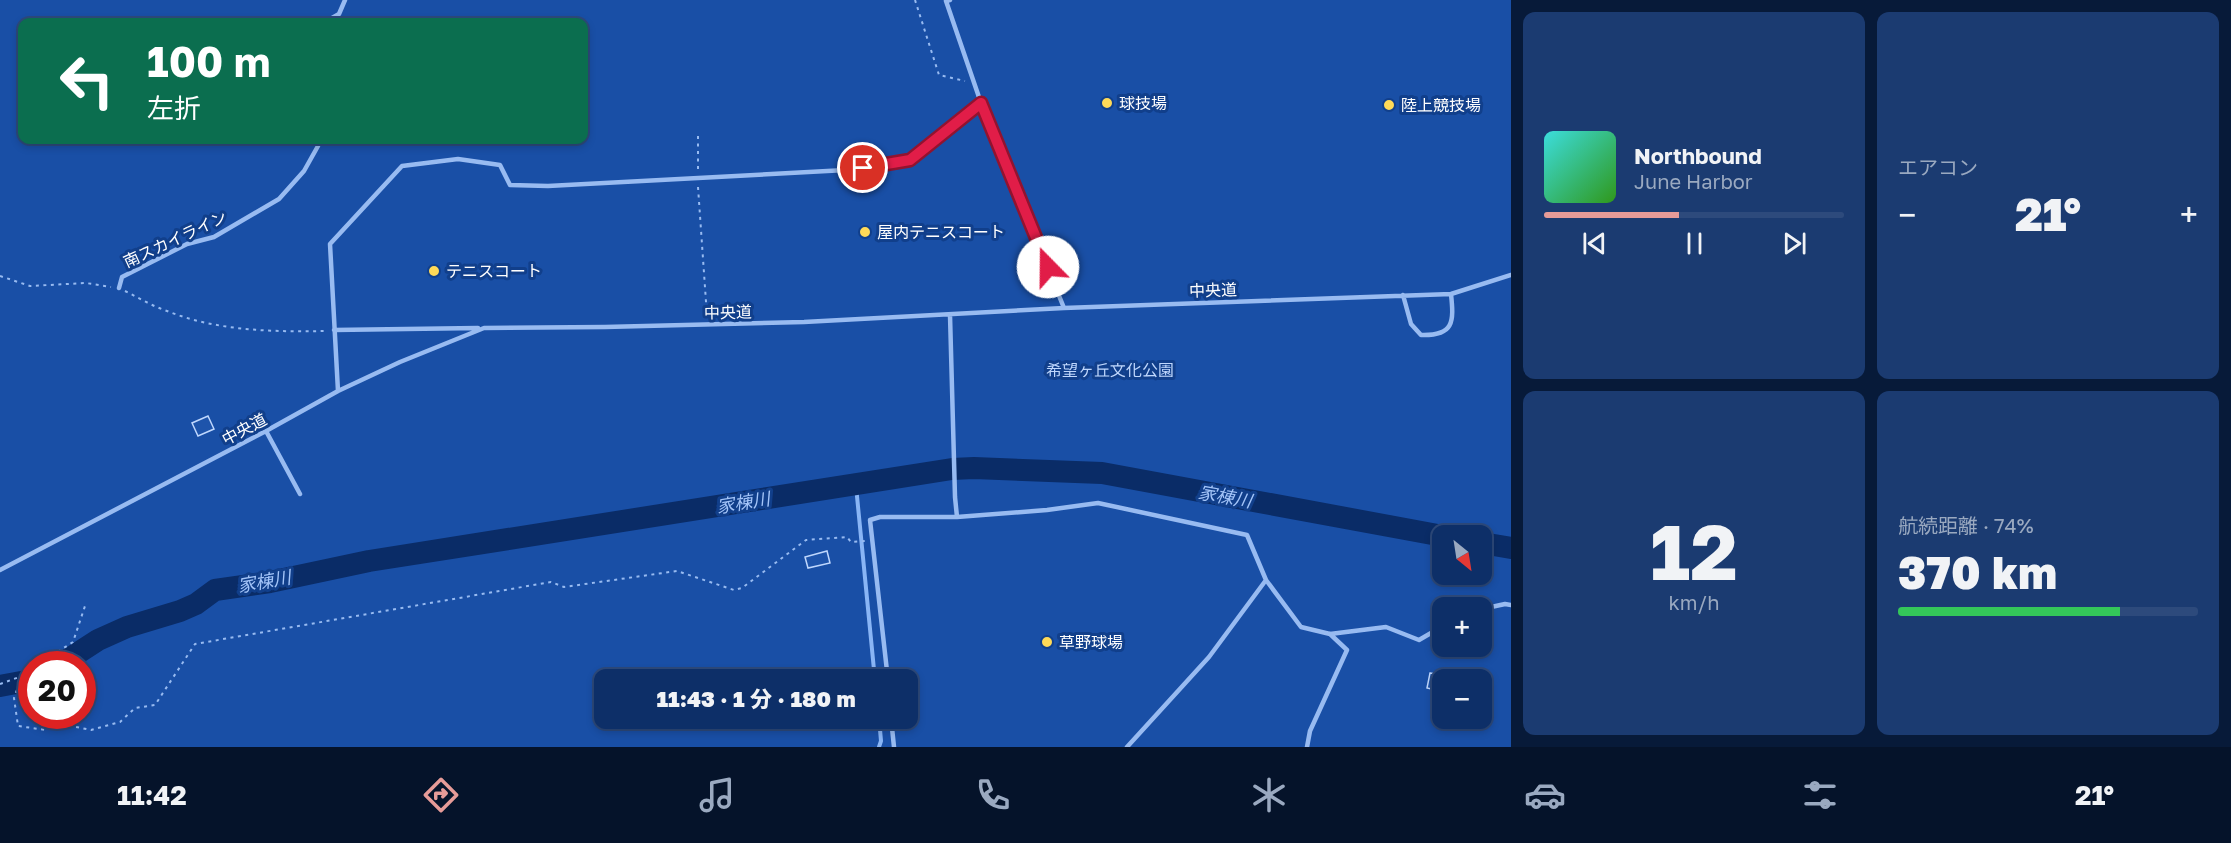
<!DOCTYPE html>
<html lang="ja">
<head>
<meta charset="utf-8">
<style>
  body { margin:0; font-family:"Golos Text","Noto Sans JP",sans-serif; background:#1b3b71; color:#f1f3f6; height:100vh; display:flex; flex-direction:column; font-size:22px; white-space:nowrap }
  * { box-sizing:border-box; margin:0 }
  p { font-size:20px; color:#9aa9c0 }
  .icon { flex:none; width:33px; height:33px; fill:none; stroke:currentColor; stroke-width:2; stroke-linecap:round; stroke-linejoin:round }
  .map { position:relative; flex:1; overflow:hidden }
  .side { display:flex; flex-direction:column; gap:12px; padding:12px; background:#071a39; width:720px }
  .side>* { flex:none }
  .top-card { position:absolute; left:18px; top:18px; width:570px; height:126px; border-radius:12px; box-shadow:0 3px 9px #0003,0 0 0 2px #2d4a7c; background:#0b6e4f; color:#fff; overflow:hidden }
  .needle { width:39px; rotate:150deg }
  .buttons { position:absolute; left:1432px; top:525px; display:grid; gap:12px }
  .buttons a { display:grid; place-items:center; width:60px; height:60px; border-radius:12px; background:#0d2f68; box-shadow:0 3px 9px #0003,0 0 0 2px #2d4a7c; font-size:30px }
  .speed { position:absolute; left:18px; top:651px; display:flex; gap:12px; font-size:30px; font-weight:700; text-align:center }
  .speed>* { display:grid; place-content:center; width:78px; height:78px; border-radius:50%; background:#0d2f68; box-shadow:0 3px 9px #0003,0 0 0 2px #2d4a7c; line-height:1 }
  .speed .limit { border:9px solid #d22; background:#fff; color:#111 }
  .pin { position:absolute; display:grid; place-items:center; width:51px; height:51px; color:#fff; margin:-26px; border:3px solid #fff; border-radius:50%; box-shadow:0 2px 6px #0007 }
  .me { position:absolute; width:66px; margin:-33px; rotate:338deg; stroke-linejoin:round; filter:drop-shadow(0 0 4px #0008) }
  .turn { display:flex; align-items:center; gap:21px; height:126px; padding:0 30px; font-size:27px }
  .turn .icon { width:78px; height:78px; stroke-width:2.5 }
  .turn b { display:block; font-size:42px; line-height:51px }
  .big { font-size:45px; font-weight:800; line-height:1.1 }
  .side .tile { flex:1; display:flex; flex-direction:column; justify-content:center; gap:9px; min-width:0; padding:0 21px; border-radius:12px; background:#1b3b71 }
  .side .dial { align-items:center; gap:0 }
  .dial b { font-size:78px; line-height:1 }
  .song { display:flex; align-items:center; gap:18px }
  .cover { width:72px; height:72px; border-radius:9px; background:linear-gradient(135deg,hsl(180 70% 55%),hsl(110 70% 35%)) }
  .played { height:6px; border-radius:3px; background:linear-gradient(90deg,#e69b98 45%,#2d4a7c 45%) }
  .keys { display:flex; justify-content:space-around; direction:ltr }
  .heat { display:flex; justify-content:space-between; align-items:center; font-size:33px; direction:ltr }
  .charge { height:9px; border-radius:4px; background:linear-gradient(90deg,#34c759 74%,#2d4a7c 0) }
  .side .tiles { flex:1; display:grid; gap:12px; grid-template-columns:repeat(2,1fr) }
  .trip { position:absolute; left:594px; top:669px; width:324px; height:60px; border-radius:12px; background:#0d2f68; box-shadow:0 3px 9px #0003,0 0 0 2px #2d4a7c; font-weight:800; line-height:60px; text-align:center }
  .tab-bar { display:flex; height:96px; justify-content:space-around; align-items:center; background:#05132a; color:#9aa9c0 }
  .tab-bar .icon { width:42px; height:42px }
  .tab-bar .active { color:#e69b98 }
  .tab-bar b { font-size:27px; color:#f1f3f6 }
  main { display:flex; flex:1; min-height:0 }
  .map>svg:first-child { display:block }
  .green { fill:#194fa6; fill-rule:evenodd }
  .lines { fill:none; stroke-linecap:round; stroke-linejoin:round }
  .stream { stroke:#89b5f5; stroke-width:4 }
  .river { stroke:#0a2c67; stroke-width:22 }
  .building { fill:#1e54ab; stroke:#bfd7fd; stroke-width:1.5 }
  .path { stroke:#98bbf1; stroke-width:2; stroke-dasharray:3 4.5; stroke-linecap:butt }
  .lane { stroke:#98bbf1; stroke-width:4.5 }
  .route-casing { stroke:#92132f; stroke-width:15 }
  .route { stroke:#e11d48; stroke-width:10 }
  .poi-dot { fill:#ffda58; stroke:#113f8b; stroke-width:2 }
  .labels { text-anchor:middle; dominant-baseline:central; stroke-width:6; stroke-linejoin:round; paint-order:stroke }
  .poi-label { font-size:16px; fill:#fff; stroke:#113f8b; text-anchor:start }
  .street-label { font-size:16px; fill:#fff; stroke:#113f8b }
  .park-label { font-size:16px; fill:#bfd7fd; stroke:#113f8b }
  .water-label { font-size:18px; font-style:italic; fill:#a4c5f9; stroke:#113f8b }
</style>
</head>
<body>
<main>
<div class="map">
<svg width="1511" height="747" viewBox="0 0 1511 747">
  <rect width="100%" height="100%" fill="#113f8b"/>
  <path class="green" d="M 0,0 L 1511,0 L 1511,747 L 0,747 ZM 22,22 L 584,22 L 584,140 L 22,140 ZM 1443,536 L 1482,536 L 1482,574 L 1443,574 ZM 1443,608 L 1482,608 L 1482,646 L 1443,646 ZM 32,664 L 82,664 L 82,716 L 32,716 ZM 604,680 L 908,680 L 908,718 L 604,718 ZM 1443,680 L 1482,680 L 1482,718 L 1443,718 Z"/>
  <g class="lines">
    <path class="stream" d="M 856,486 L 875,680
      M 879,747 L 881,741 L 879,718"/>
    <path class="river" d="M 1482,543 L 1511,548
      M 61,664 L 98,640 L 127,627 L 180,611 L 196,604 L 215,590 L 270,582 L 369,561 L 952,469 L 974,468 L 1102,473 L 1443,536
      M 0,686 L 32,680"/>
  </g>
  <path class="building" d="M 208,416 L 214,429 L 198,436 L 192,423 Z
    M 827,551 L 830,563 L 808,568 L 805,557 Z
    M 1430,673 L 1443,675 L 1440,691 L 1427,688 Z"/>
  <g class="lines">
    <path class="path" d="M 915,0 L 939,75 L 965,81
      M 698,169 L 698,136
      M 698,187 L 707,316
      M 0,276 L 30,286 L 86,283 L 111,287
      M 125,291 C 139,298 152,306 167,311 C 217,331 272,332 325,331
      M 39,664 L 73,642 L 85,606
      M 22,676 L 14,698 L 18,726 L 46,730 L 57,723 L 91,730 L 120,722 L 135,708 L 155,705 L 195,644 L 551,582 L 564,587 L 677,571 L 734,590 L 742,588 L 806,540 L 847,537 L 851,542 L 865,541
      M 0,684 L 22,676 L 32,669"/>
    <path class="lane" d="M 325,22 L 339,14 L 345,0
      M 981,103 L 1064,308
      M 119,288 L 122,277 L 187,244 L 214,237 L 279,199 L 304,171 L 318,146 L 319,140
      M 1403,295 L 1411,324 L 1421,335 C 1454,336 1454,322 1451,294
      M 334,330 L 478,328
      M 338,391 L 330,244 L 402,166 L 458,159 L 500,165 L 510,185 L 548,186 L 846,170 L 910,160 L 981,103 L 946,1 L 950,0
      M 266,431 L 300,494
      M 957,517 L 1047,510 L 1098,503 L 1247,535 L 1266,580 L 1301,627 L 1330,634 L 1386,627 L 1419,640 L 1443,626
      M 0,570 L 266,431 L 338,391 L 400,362 L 484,328 L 605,327 L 804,322 L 1064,308 L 1451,294 L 1511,275
      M 1482,609 L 1505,604 L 1511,605
      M 888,680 L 870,520 L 880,517 L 957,517 L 955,497 L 950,315
      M 891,718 L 894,747
      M 1127,747 L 1209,657 L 1266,580
      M 1307,747 L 1310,731 L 1347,650 L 1330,634"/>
  </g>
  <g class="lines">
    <defs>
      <path id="route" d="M 863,168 L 910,160 L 981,103 L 1048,267"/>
    </defs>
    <use href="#route" class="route-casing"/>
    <use href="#route" class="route"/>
  </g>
  <g class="poi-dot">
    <circle cx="1107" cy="103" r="6"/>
    <circle cx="1389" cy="105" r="6"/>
    <circle cx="865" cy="232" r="6"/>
    <circle cx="434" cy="271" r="6"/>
    <circle cx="1047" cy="642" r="6"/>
  </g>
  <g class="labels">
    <g class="poi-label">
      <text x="1119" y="103">球技場</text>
      <text x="1401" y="105">陸上競技場</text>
      <text x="877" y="232">屋内テニスコート</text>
      <text x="446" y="271">テニスコート</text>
      <text x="1059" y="642">草野球場</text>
    </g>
    <g class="street-label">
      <text transform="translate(175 239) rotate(-25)">南スカイライン</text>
      <text transform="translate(1213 290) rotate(-2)">中央道</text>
      <text transform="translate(728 312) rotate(-1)">中央道</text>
      <text transform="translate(244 429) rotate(-28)">中央道</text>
    </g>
    <g class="park-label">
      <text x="1110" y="370">希望ヶ丘文化公園</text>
    </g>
    <g class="water-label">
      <text transform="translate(1225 496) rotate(10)">家棟川</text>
      <text transform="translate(743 502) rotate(-9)">家棟川</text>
      <text transform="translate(264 581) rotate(-10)">家棟川</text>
    </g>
  </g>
</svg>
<div class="buttons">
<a><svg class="needle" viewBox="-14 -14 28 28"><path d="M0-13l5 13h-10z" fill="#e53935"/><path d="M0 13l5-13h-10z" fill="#9aa9c0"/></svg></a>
<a>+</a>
<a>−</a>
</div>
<div class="speed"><div class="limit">20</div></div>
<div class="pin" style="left:863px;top:168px;background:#d93025"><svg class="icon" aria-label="arrive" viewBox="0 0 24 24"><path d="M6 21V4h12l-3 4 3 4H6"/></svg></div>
<svg class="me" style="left:1048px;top:267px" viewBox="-20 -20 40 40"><circle r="19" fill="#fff"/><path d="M0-13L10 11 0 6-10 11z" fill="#e11d48"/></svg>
<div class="trip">11:43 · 1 分 · 180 m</div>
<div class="top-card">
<div class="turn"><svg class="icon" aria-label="left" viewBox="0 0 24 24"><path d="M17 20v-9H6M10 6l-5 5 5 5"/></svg><div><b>100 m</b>左折</div></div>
</div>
</div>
<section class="side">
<div class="tiles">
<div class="tile">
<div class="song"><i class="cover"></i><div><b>Northbound</b><p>June Harbor</p></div></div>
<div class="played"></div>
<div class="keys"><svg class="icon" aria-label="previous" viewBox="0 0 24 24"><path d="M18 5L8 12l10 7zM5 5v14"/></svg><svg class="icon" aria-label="pause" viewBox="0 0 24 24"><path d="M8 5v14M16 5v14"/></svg><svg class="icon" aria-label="next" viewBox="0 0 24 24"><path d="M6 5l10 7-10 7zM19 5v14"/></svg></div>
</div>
<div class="tile"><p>エアコン</p>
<div class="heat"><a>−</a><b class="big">21°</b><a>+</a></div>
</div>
<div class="tile dial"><b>12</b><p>km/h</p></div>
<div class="tile"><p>航続距離 · 74%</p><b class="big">370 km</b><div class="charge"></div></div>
</div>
</section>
</main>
<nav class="tab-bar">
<b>11:42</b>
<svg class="icon active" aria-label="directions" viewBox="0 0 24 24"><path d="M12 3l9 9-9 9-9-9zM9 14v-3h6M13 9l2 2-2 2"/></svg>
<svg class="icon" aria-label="music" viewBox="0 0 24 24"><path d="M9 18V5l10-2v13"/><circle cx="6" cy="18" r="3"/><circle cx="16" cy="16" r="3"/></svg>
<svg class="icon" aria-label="phone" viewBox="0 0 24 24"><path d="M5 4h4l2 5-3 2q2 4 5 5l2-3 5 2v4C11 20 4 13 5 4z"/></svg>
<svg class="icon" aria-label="climate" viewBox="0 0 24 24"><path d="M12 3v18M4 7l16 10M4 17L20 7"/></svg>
<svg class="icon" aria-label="car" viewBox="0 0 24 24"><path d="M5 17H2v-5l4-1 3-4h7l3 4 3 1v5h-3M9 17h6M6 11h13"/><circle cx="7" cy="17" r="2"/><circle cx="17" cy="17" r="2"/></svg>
<svg class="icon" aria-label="filters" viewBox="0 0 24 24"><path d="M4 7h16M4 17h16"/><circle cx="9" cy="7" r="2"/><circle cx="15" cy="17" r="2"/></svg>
<b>21°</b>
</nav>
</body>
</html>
